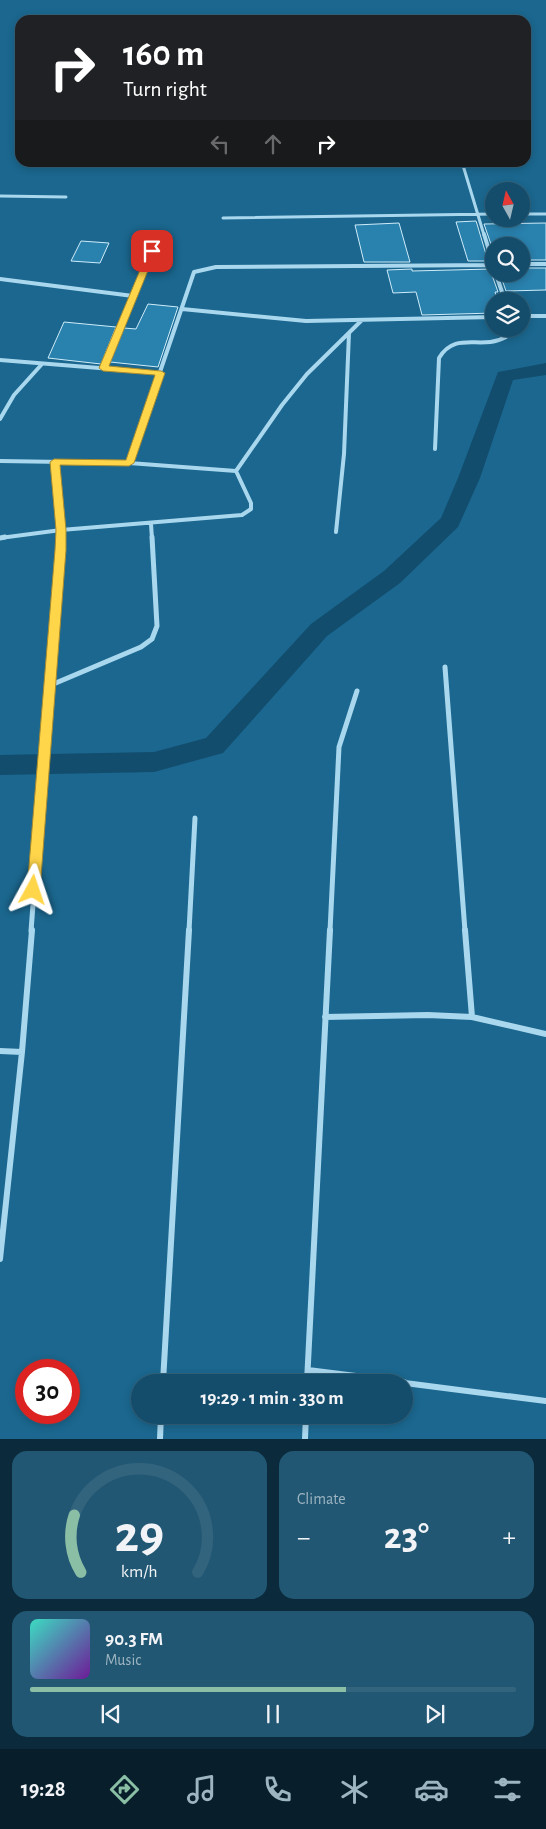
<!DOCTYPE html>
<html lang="en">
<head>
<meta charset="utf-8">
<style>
  body { margin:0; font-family:"Alegreya Sans",sans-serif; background:#215773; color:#f1f3f6; height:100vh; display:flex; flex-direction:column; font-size:19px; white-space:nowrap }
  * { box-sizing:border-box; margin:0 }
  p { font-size:16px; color:#9db4c1 }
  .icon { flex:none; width:28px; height:28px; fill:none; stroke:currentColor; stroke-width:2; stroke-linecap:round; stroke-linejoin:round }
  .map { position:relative; height:1439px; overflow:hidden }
  .panel { display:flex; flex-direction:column; gap:12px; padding:12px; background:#0b2a3b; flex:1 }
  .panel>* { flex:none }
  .guide { position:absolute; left:15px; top:15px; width:516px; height:152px; border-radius:15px; box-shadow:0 2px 8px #0003,0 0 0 1px #33647e; background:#202124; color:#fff; overflow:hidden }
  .needle { width:32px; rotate:352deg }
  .tools { position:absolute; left:485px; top:182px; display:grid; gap:10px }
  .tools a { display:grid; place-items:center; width:45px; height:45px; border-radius:50%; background:#144d6b; box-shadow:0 2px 8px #0003,0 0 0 1px #33647e; font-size:25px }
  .speed { position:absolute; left:15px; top:1359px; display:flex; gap:10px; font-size:25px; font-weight:700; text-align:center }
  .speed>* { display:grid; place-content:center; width:65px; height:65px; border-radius:50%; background:#144d6b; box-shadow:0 2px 8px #0003,0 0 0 1px #33647e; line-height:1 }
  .speed .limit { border:8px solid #d22; background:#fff; color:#111 }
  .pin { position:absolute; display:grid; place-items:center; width:42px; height:42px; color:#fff; margin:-21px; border-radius:10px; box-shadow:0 2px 8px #0006 }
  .me { position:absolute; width:55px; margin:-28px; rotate:5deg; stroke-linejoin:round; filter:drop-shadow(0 0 4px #0008) }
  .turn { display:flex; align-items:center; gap:18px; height:105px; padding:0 25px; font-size:22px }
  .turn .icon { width:65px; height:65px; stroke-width:2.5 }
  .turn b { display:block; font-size:35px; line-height:42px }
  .lanes { display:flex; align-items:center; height:48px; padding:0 25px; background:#0003; justify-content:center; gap:25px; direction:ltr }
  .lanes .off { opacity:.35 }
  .big { font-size:38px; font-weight:600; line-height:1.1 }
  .panel .tile { flex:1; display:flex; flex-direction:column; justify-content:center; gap:8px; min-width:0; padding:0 18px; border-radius:15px; background:#215773 }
  .panel .dial { align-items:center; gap:0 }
  .dial svg { height:130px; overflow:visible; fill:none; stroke:#33647e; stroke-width:7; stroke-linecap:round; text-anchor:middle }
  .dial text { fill:#f1f3f6; stroke:none }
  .song { display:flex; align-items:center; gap:15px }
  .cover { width:60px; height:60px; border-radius:8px; background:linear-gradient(135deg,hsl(170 70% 55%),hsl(280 70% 35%)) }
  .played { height:5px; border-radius:2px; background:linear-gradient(90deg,#8abfa5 65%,#33647e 65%) }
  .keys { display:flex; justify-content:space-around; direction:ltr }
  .heat { display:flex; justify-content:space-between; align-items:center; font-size:28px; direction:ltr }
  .panel .tiles { flex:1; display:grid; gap:12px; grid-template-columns:1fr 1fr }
  .tile:last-child { grid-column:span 2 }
  .trip { position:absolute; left:131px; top:1374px; width:282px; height:50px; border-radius:25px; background:#144d6b; box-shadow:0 2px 8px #0003,0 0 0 1px #33647e; font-weight:600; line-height:50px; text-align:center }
  .tab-bar { display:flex; height:80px; justify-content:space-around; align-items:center; background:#081f2b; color:#9db4c1 }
  .tab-bar .icon { width:35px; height:35px }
  .tab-bar .current { color:#8abfa5 }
  .tab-bar b { font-size:22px; color:#f1f3f6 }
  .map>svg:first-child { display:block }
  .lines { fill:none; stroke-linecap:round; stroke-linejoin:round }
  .canal { fill:#124d6d; fill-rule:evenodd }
  .building { fill:#2981ad; stroke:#cfecfa }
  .minor-far3 { stroke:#a9d7ee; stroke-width:3 }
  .minor-far2 { stroke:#a9d7ee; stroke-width:4 }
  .minor-far1 { stroke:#a9d7ee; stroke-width:5 }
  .minor { stroke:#a9d7ee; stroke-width:6 }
  .route { fill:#ffd54a; stroke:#a68a30 }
</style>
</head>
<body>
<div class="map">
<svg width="546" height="1439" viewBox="0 0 546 1439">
  <rect width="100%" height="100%" fill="#1b678f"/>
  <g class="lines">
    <path class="canal" d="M 546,363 L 546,375 L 513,380 L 480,478 L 458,527 L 400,583 L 327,636 L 223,753 L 154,772 L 0,775 L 0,755 L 154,752 L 206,738 L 311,624 L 384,571 L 441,518 L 458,478 L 498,372 Z"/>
  </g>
  <path class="building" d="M 476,221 L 477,224 L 488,261 L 468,261 L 456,222 Z
    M 399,223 L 410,262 L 364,262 L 355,225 Z
    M 546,223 L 546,260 L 521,260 L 521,246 L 494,246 L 494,253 L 484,224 Z
    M 81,241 L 109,243 L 100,263 L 71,261 Z
    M 521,268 L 546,268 L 546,290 L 506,291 L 500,274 L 521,274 Z
    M 412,269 L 412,271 L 491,269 L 494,271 L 492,275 L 498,292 L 495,292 L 498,301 L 494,301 L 494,313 L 422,315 L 416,292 L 393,293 L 387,270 Z
    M 148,304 L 178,307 L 158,367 L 110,362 L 124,328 L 136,329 Z
    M 64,322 L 116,327 L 101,364 L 48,358 Z"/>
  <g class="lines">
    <path class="minor-far3" d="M 462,162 L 484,235
      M 0,196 L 66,197
      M 521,214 L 546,214
      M 223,218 L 494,214"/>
    <path class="minor-far2" d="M 484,234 L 494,267
      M 521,264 L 546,264
      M 496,274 L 505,301
      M 0,279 L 133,296
      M 182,309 L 306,321 L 494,317
      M 521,316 L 546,316
      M 0,360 L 161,373
      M 103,368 L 152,251
      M 0,419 L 14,395 L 42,364
      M 435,449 L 439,358 C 456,330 481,351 506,337 L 508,329
      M 0,461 L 129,463 L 236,471 L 282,405 L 307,374 L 362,320
      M 54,462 L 61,539
      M 129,463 L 194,272 L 216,267 L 494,265
      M 151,524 L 152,539
      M 336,532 L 344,454 L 349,333
      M 0,538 L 61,530 L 242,515 L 251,509 L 251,503 L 236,471"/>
    <path class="minor-far1" d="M 0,538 L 5,537
      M 445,667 L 465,931
      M 51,685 L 141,647 L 152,639 L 157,626 L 152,537
      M 31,931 L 61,537
      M 189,931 L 195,818
      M 330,931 L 339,747 L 357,691"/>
    <path class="minor" d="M 465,930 L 472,1017
      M 325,1017 L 428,1015 L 472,1017 L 546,1034
      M 0,1051 L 22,1052
      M 0,1259 L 22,1052 L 32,930
      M 308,1370 L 404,1382
      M 163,1382 L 189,930
      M 307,1382 L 330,930
      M 405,1383 L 546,1401
      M 160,1439 L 161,1415
      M 305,1439 L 306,1415"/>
  </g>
  <path class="route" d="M 152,249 L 156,251 L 109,366 L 161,371 L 165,373 L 134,463 L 129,466 L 60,465 L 66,530 L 66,550 L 40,890 L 33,895 L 27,890 L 55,550 L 56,530 L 50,462 L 54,459 L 126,460 L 155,375 L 103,371 L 99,368 L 148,251 Z"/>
</svg>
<div class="tools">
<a><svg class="needle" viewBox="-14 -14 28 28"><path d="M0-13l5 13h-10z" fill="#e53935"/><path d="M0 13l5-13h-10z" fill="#9db4c1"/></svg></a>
<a><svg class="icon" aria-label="search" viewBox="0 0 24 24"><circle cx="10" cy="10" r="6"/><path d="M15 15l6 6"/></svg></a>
<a><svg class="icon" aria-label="layers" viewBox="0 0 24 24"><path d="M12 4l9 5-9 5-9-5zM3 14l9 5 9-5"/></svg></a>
</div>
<div class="speed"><div class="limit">30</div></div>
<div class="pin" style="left:152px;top:251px;background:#d93025"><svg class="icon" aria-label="arrive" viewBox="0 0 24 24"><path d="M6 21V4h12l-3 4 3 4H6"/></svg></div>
<svg class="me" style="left:33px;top:890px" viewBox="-20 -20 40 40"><path d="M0-17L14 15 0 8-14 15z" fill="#ffd54a" stroke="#fff" stroke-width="4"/></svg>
<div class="trip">19:29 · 1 min · 330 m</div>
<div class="guide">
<div class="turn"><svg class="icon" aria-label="right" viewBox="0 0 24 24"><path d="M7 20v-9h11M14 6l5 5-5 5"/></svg><div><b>160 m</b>Turn right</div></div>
<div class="lanes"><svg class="icon off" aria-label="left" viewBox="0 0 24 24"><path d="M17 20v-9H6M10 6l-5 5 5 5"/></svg><svg class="icon off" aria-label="ahead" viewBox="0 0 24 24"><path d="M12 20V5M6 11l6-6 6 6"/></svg><svg class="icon" aria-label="right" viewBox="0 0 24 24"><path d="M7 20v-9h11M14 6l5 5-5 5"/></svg></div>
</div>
</div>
<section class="panel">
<div class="tiles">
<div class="tile dial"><svg viewBox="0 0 100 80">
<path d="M14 69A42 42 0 1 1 86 69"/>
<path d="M14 69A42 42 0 0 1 10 34" stroke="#8abfa5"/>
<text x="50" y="56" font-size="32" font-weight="700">29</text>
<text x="50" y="72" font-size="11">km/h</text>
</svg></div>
<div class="tile"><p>Climate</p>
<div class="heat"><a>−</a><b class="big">23°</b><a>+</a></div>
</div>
<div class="tile">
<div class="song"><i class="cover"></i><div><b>90.3 FM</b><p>Music</p></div></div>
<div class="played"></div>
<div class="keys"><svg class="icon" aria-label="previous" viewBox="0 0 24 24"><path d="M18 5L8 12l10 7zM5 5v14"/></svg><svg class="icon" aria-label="pause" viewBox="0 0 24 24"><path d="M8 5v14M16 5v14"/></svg><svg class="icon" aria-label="next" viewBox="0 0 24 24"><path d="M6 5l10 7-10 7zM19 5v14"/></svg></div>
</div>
</div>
</section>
<nav class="tab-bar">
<b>19:28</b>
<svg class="icon current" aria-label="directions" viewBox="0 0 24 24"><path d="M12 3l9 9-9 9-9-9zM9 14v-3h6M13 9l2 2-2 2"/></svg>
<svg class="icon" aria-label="music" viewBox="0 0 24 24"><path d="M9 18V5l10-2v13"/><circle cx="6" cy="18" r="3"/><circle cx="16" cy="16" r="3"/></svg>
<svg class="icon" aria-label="phone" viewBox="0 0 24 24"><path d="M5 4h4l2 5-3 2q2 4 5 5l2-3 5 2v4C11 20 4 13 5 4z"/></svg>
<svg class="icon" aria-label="climate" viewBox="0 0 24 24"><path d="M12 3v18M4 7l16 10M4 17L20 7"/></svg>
<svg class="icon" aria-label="car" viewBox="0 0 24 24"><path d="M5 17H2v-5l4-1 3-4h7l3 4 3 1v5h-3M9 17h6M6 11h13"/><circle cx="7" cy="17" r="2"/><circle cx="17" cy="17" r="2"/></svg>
<svg class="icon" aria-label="filters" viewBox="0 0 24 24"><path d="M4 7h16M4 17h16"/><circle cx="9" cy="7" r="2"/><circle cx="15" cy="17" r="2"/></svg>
</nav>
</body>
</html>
